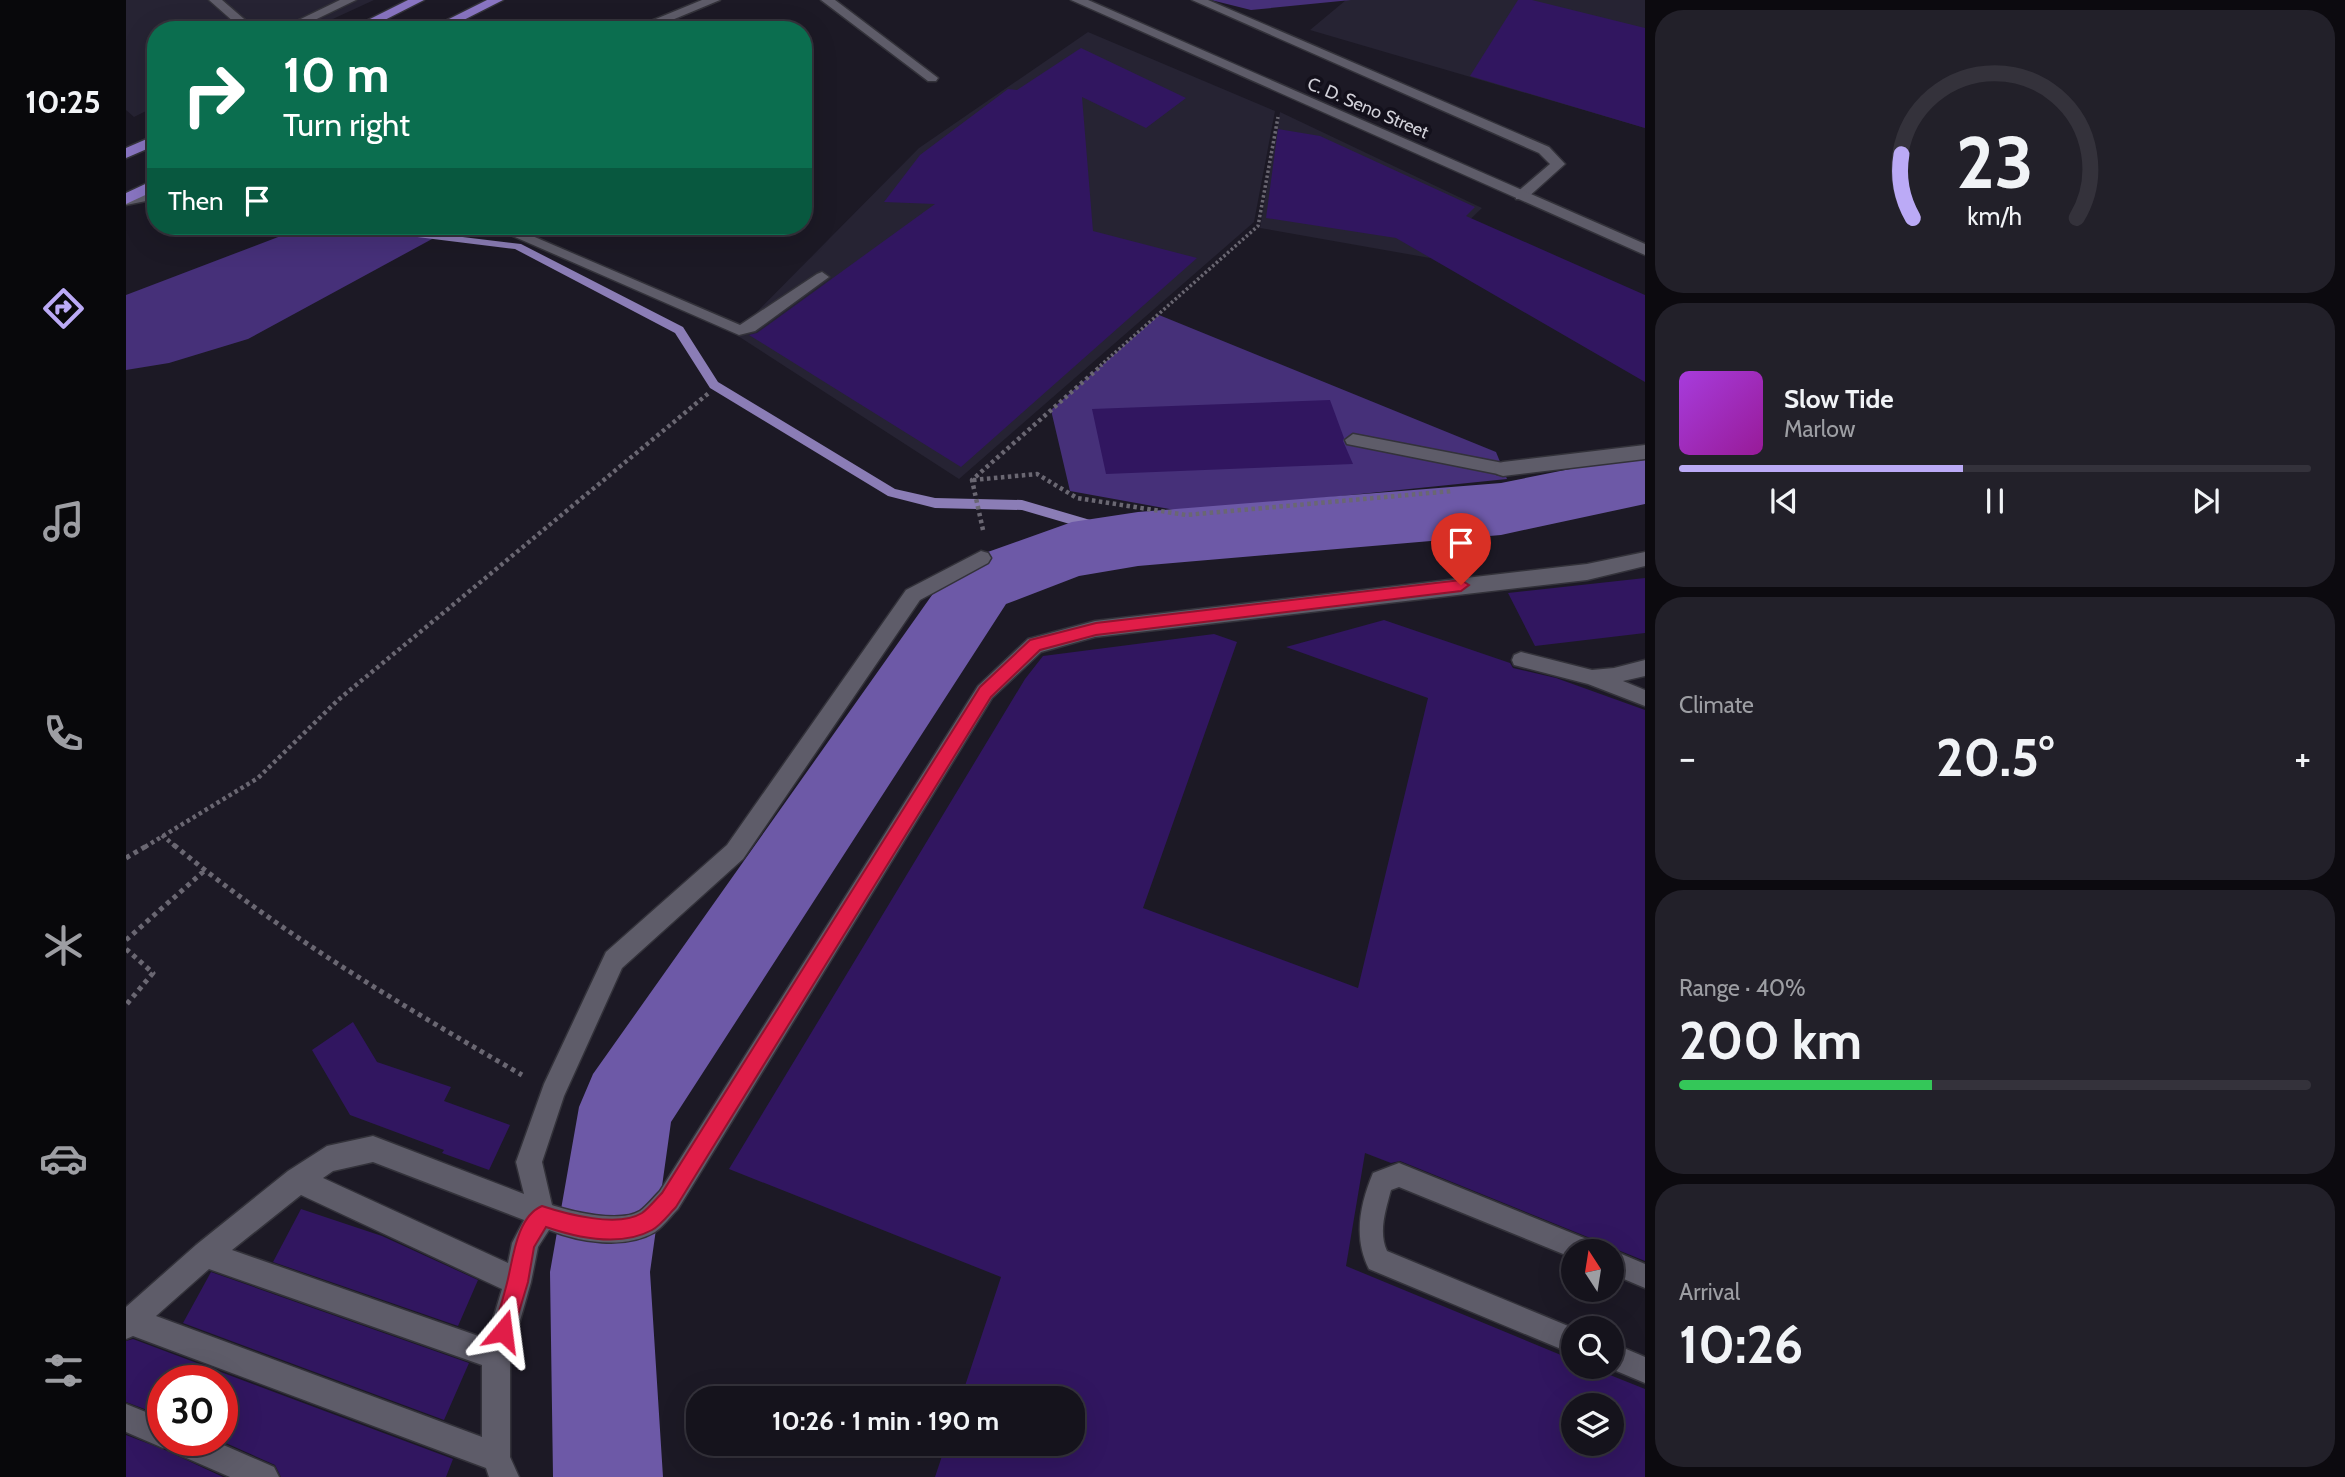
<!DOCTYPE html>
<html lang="en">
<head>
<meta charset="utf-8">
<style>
  body { margin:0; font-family:Cabin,sans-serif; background:#222029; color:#f1f3f6; height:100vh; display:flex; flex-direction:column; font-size:26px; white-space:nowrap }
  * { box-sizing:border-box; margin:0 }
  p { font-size:23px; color:#9d9ea3 }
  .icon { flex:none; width:38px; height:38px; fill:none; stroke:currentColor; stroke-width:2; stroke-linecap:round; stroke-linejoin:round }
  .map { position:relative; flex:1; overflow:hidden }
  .side { display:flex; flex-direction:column; gap:10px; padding:10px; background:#0c0a0f; width:700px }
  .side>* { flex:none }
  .hud { position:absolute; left:21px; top:21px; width:665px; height:214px; border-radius:28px; box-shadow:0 7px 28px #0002,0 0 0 2px #34323b; background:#0b6e4f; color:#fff; overflow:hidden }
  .needle { width:46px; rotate:348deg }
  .controls { position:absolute; left:1435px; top:1239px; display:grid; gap:14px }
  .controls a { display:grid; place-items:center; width:63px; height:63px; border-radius:50%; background:#15131c; box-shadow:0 7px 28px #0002,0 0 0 2px #34323b; font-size:35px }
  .speed { position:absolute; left:21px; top:1365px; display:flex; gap:14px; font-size:35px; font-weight:700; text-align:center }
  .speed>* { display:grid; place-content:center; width:91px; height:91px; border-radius:50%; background:#15131c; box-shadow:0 7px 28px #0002,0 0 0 2px #34323b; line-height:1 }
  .speed .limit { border:10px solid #d22; background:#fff; color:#111 }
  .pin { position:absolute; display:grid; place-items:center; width:60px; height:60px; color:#fff; margin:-72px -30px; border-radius:50% 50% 50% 0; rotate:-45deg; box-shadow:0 0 7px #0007 }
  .pin .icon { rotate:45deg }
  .me { position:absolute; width:77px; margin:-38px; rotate:16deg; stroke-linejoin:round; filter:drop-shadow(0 0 5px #0008) }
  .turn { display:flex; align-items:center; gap:24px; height:147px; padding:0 21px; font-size:32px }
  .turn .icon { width:91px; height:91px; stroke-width:2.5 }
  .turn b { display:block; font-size:49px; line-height:60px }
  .then { display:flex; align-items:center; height:66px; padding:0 21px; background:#0003; gap:14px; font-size:26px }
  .big { font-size:52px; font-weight:800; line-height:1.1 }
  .side .tile { flex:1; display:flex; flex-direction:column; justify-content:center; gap:10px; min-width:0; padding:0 24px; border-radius:28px; background:#222029 }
  .side .dial { align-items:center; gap:0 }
  .dial svg { height:182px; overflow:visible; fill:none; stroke:#34323b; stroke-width:7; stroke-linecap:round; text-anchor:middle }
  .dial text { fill:#f1f3f6; stroke:none }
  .song { display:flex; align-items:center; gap:21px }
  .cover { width:84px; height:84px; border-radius:10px; background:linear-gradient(135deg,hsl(280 70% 55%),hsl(300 70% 35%)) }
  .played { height:7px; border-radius:4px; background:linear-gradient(90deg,#bbaaf6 45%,#34323b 45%) }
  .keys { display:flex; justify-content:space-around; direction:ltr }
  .heat { display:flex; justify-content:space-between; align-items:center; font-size:38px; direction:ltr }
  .charge { height:10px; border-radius:5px; background:linear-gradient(90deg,#34c759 40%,#34323b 0) }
  .trip { position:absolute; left:560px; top:1386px; width:399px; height:70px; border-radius:28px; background:#15131c; box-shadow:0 7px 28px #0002,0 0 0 2px #34323b; font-weight:800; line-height:70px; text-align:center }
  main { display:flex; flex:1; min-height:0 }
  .menu { display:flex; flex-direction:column; width:126px; justify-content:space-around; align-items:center; background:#08080b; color:#9d9ea3 }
  .menu .icon { width:49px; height:49px }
  .menu .selected { color:#bbaaf6 }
  .menu b { font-size:32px; color:#f1f3f6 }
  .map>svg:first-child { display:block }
  .built { fill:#262333 }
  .green { fill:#463079 }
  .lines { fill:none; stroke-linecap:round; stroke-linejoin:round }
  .stream { fill:#8b7db6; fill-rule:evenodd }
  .river { fill:#6d59a7; fill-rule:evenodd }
  .building { fill:#311660; fill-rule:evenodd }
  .lane-casing { stroke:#33323a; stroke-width:3 }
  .street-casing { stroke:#33323a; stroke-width:3 }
  .secondary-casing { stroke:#33323a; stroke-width:3 }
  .primary-casing { stroke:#33323a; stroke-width:3 }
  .path-far2 { stroke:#6a6772; stroke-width:3.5; stroke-dasharray:2.5 2.5; stroke-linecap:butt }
  .path-far1 { stroke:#6a6772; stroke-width:4.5; stroke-dasharray:3.5 3.5; stroke-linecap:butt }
  .path { stroke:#6a6772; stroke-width:5; stroke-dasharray:4.5 4.5; stroke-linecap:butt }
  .lane { fill:#5e5c69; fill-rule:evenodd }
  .street { fill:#5e5c69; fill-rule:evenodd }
  .secondary { fill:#5e5c69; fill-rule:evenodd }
  .primary { fill:#8975c2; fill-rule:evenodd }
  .route { fill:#e11d48; stroke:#92132f; stroke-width:2 }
  .labels { text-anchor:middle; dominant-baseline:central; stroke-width:7; stroke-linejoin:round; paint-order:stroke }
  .far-street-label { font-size:18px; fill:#d2d1d9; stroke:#13101b }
</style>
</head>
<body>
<main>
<nav class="menu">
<b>10:25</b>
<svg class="icon selected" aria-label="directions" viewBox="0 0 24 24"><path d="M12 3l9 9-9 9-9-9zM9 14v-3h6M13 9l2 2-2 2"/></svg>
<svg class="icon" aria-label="music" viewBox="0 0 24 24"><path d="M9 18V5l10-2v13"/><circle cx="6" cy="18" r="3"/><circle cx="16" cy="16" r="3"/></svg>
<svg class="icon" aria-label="phone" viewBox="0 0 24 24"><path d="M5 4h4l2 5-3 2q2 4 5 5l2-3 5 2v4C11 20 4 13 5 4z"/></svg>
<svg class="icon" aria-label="climate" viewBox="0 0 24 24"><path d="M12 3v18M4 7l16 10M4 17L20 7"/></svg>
<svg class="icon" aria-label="car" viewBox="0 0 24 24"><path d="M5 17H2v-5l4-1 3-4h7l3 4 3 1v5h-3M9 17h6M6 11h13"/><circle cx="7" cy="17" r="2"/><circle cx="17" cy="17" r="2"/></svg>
<svg class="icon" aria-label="filters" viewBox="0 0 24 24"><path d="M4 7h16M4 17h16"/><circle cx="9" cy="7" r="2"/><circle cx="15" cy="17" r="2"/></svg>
</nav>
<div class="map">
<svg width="1519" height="1477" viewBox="0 0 1519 1477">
  <rect width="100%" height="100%" fill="#1c1925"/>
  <path class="built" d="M 0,0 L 248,0 L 183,30 L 30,30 L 30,106 L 8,117 L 0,110 Z
    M 1220,0 L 1519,0 L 1519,128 L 1184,30 Z
    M 962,32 L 1149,111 L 1128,222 L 833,479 L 609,334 L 793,148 Z
    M 1154,112 L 1356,208 L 1304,258 L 1134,228 Z"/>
  <path class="green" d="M 1085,0 L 1225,0 L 1125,10 Z
    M 181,226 L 330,226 L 122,339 L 43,363 L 0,370 L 0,295 Z
    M 1033,315 L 1370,452 L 1381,479 L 1060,512 L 944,491 L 925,410 Z"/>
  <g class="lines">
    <path class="stream" d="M 287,231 L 395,244 L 557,327 L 592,382 L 769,489 L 809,498 L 896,500 L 1012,534 L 1018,539 L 1012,544 L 896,510 L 809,508 L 762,496 L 584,388 L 549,333 L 389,249 L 283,236 L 283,232 Z"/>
    <path class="river" d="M 1519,454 L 1519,504 L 1375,535 L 1012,566 L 953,576 L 880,604 L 545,1122 L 524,1272 L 537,1477 L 427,1477 L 424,1272 L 453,1107 L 467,1074 L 828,564 L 946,522 L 1012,512 L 1375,483 Z"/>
  </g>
  <path class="building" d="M 1392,0 L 1406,0 L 1519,28 L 1519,128 L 1344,76 Z
    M 955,48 L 1060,98 L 1020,128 L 956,97 L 967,231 L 1071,258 L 835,467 L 623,335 L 631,333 L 809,204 L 758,202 L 794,155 L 882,89 L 891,90 Z
    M 1152,129 L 1194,136 L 1349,207 L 1340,216 L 1519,295 L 1519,382 L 1270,238 L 1140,218 Z
    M 1204,400 L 1218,438 L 1217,441 L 1227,464 L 980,474 L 966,409 Z
    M 1519,578 L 1519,633 L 1409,646 L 1382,593 Z
    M 1258,620 L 1384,663 L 1387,668 L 1430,678 L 1519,710 L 1519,1261 L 1487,1248 L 1481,1249 L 1472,1245 L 1469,1240 L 1274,1161 L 1265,1163 L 1239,1153 L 1220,1266 L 1447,1360 L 1447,1367 L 1464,1367 L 1519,1389 L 1519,1477 L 809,1477 L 820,1444 L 947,1444 L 947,1398 L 835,1398 L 875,1277 L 603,1169 L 899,679 L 917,656 L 1088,634 L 1111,642 L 1017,908 L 1232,988 L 1302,698 L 1160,647 ZM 1447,1405 L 1486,1405 L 1486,1444 L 1447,1444 Z
    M 227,1022 L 251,1062 L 325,1087 L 318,1101 L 384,1125 L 363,1170 L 316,1153 L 318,1150 L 224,1115 L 186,1050 Z
    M 175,1209 L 256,1236 L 352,1280 L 332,1326 L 147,1262 Z
    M 85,1272 L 343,1363 L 318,1420 L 57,1323 Z
    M 7,1339 L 327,1459 L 320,1477 L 155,1477 L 149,1465 L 93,1440 L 96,1440 L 96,1381 L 37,1381 L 37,1416 L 0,1402 L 0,1341 Z
    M 0,1435 L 39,1450 L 97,1477 L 0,1477 Z"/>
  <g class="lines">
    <defs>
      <path id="lane" d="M 83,0 L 96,0 L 131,30 L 117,30 Z
        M 214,0 L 230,0 L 168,30 L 152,30 Z
        M 695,0 L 709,0 L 812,78 L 810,81 L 802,81 Z
        M 1066,0 L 1082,0 L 1423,147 L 1439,164 L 1400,199 L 1390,199 L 1390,193 L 1424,164 L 1413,153 Z
        M 364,226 L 383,226 L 614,325 L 691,274 L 696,272 L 703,277 L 629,331 L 613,335 Z
        M 1227,434 L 1377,463 L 1385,469 L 1377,475 L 1221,444 L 1219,440 Z
        M 1395,652 L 1466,670 L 1488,668 L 1519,660 L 1519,676 L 1497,681 L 1519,690 L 1519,706 L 1462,684 L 1388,665 L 1386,660 L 1388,655 Z
        M 1273,1163 L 1468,1242 L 1471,1251 L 1447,1251 L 1447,1258 L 1273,1187 L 1265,1190 C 1260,1209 1252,1232 1261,1251 L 1447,1328 L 1447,1354 L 1243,1269 C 1227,1238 1234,1204 1247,1173 Z
        M 1486,1250 L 1519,1264 L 1519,1288 L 1486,1274 L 1486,1251 L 1482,1251 Z
        M 1486,1343 L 1519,1357 L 1519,1383 L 1481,1367 L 1486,1367 Z"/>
      <path id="street" d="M 1519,445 L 1519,459 L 1377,476 L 1371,474 L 1368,469 L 1371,464 L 1377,462 Z
        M 855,551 L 862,553 L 865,558 L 862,563 L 794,600 L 617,859 L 496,968 L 438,1096 L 416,1162 L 426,1205 C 446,1212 494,1223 514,1211 C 521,1206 528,1197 534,1191 L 852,686 L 902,639 L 969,621 L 1461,564 L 1519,552 L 1519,566 L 1461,580 L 969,637 L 915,652 L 866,698 L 552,1209 C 545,1216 537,1227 529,1232 C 498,1250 454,1242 423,1230 L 412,1247 L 405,1282 L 384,1356 L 384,1457 L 393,1477 L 363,1477 L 360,1468 L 7,1336 L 0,1339 L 0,1307 L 70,1245 L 162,1171 L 201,1146 L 247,1136 L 398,1194 L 390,1162 L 418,1084 L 480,952 L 601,845 L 780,590 ZM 247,1162 L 398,1220 L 386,1243 L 382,1263 L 197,1178 L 207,1171 ZM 175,1195 L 376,1289 L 361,1339 L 106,1250 ZM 83,1269 L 356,1365 L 356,1437 L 30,1316 Z
        M 0,1404 L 37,1419 L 37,1440 L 86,1440 L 148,1467 L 153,1477 L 104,1477 L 42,1450 L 40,1447 L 37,1448 L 0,1432 Z"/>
      <path id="secondary" d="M 576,0 L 594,0 L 522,30 L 503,30 Z
        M 945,0 L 962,0 L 1519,244 L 1519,255 Z
        M 30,189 L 30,199 L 0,205 L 0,195 Z"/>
      <path id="primary" d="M 282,0 L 298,0 L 239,30 L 222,30 Z
        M 361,0 L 377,0 L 318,30 L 301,30 Z
        M 30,135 L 30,145 L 0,158 L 0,148 Z
        M 30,179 L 30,190 L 0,204 L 0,193 Z"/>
    </defs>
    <use href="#lane" class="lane-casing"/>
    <use href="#street" class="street-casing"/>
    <use href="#secondary" class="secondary-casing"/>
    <use href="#primary" class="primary-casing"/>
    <path class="path-far2" d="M 974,366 L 1132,226 L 1152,117"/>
    <path class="path-far1" d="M 847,480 L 911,474 L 951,498 L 1060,515 L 1326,491
      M 857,530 L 846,480 L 976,365
      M 36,835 L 50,847
      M 19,847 L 132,778 L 212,700 L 584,392"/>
    <path class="path" d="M 48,845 C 155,934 275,1005 396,1075
      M 0,858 L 22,845
      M 0,940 L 78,871
      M 0,949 L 27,973 L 0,1005"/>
    <use href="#lane" class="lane"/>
    <use href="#street" class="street"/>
    <use href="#secondary" class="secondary"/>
    <use href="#primary" class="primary"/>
  </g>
  <path class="route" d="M 1335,580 L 1343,585 L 1335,591 L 970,635 L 914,650 L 865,697 L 550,1207 C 543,1214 535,1225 526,1230 C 495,1247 452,1238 420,1227 L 408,1247 L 402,1282 L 385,1338 L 377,1341 L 370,1338 L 367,1331 C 372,1315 377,1299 381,1283 C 387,1260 390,1217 416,1206 C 440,1214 492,1228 516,1213 C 523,1208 530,1199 536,1193 L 854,687 L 904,640 L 970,623 Z"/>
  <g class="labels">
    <g class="far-street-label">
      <text transform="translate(1242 108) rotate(23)">C. D. Seno Street</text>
    </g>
  </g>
</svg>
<div class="controls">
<a><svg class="needle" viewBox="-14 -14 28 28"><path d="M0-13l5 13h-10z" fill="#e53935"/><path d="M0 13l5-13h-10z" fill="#9d9ea3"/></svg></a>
<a><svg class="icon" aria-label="search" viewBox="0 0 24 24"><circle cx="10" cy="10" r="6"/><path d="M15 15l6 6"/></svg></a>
<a><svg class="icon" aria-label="layers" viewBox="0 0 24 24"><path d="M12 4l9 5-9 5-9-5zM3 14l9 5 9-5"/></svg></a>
</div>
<div class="speed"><div class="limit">30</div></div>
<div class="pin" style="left:1335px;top:585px;background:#d93025"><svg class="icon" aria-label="arrive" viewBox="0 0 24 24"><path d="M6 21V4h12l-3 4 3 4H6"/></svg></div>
<svg class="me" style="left:377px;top:1331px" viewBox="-20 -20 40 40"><path d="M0-17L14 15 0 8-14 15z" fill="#e11d48" stroke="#fff" stroke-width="4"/></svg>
<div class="trip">10:26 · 1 min · 190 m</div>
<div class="hud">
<div class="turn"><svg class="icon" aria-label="right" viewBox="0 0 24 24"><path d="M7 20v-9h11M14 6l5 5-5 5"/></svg><div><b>10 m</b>Turn right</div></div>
<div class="then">Then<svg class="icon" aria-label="arrive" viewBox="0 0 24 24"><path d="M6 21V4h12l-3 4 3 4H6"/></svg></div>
</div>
</div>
<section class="side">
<div class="tile dial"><svg viewBox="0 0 100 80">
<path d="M14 69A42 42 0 1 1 86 69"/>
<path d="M14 69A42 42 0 0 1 9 41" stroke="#bbaaf6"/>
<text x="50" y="56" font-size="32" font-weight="700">23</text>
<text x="50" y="72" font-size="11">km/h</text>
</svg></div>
<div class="tile">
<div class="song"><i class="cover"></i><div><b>Slow Tide</b><p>Marlow</p></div></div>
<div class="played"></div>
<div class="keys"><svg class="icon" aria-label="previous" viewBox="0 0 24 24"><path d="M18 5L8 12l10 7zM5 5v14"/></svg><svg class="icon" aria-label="pause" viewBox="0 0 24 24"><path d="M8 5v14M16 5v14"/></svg><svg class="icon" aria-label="next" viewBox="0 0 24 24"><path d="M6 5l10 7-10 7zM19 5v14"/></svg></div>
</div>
<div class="tile"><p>Climate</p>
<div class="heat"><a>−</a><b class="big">20.5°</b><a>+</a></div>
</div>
<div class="tile"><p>Range · 40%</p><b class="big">200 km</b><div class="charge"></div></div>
<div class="tile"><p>Arrival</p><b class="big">10:26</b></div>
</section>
</main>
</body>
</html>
